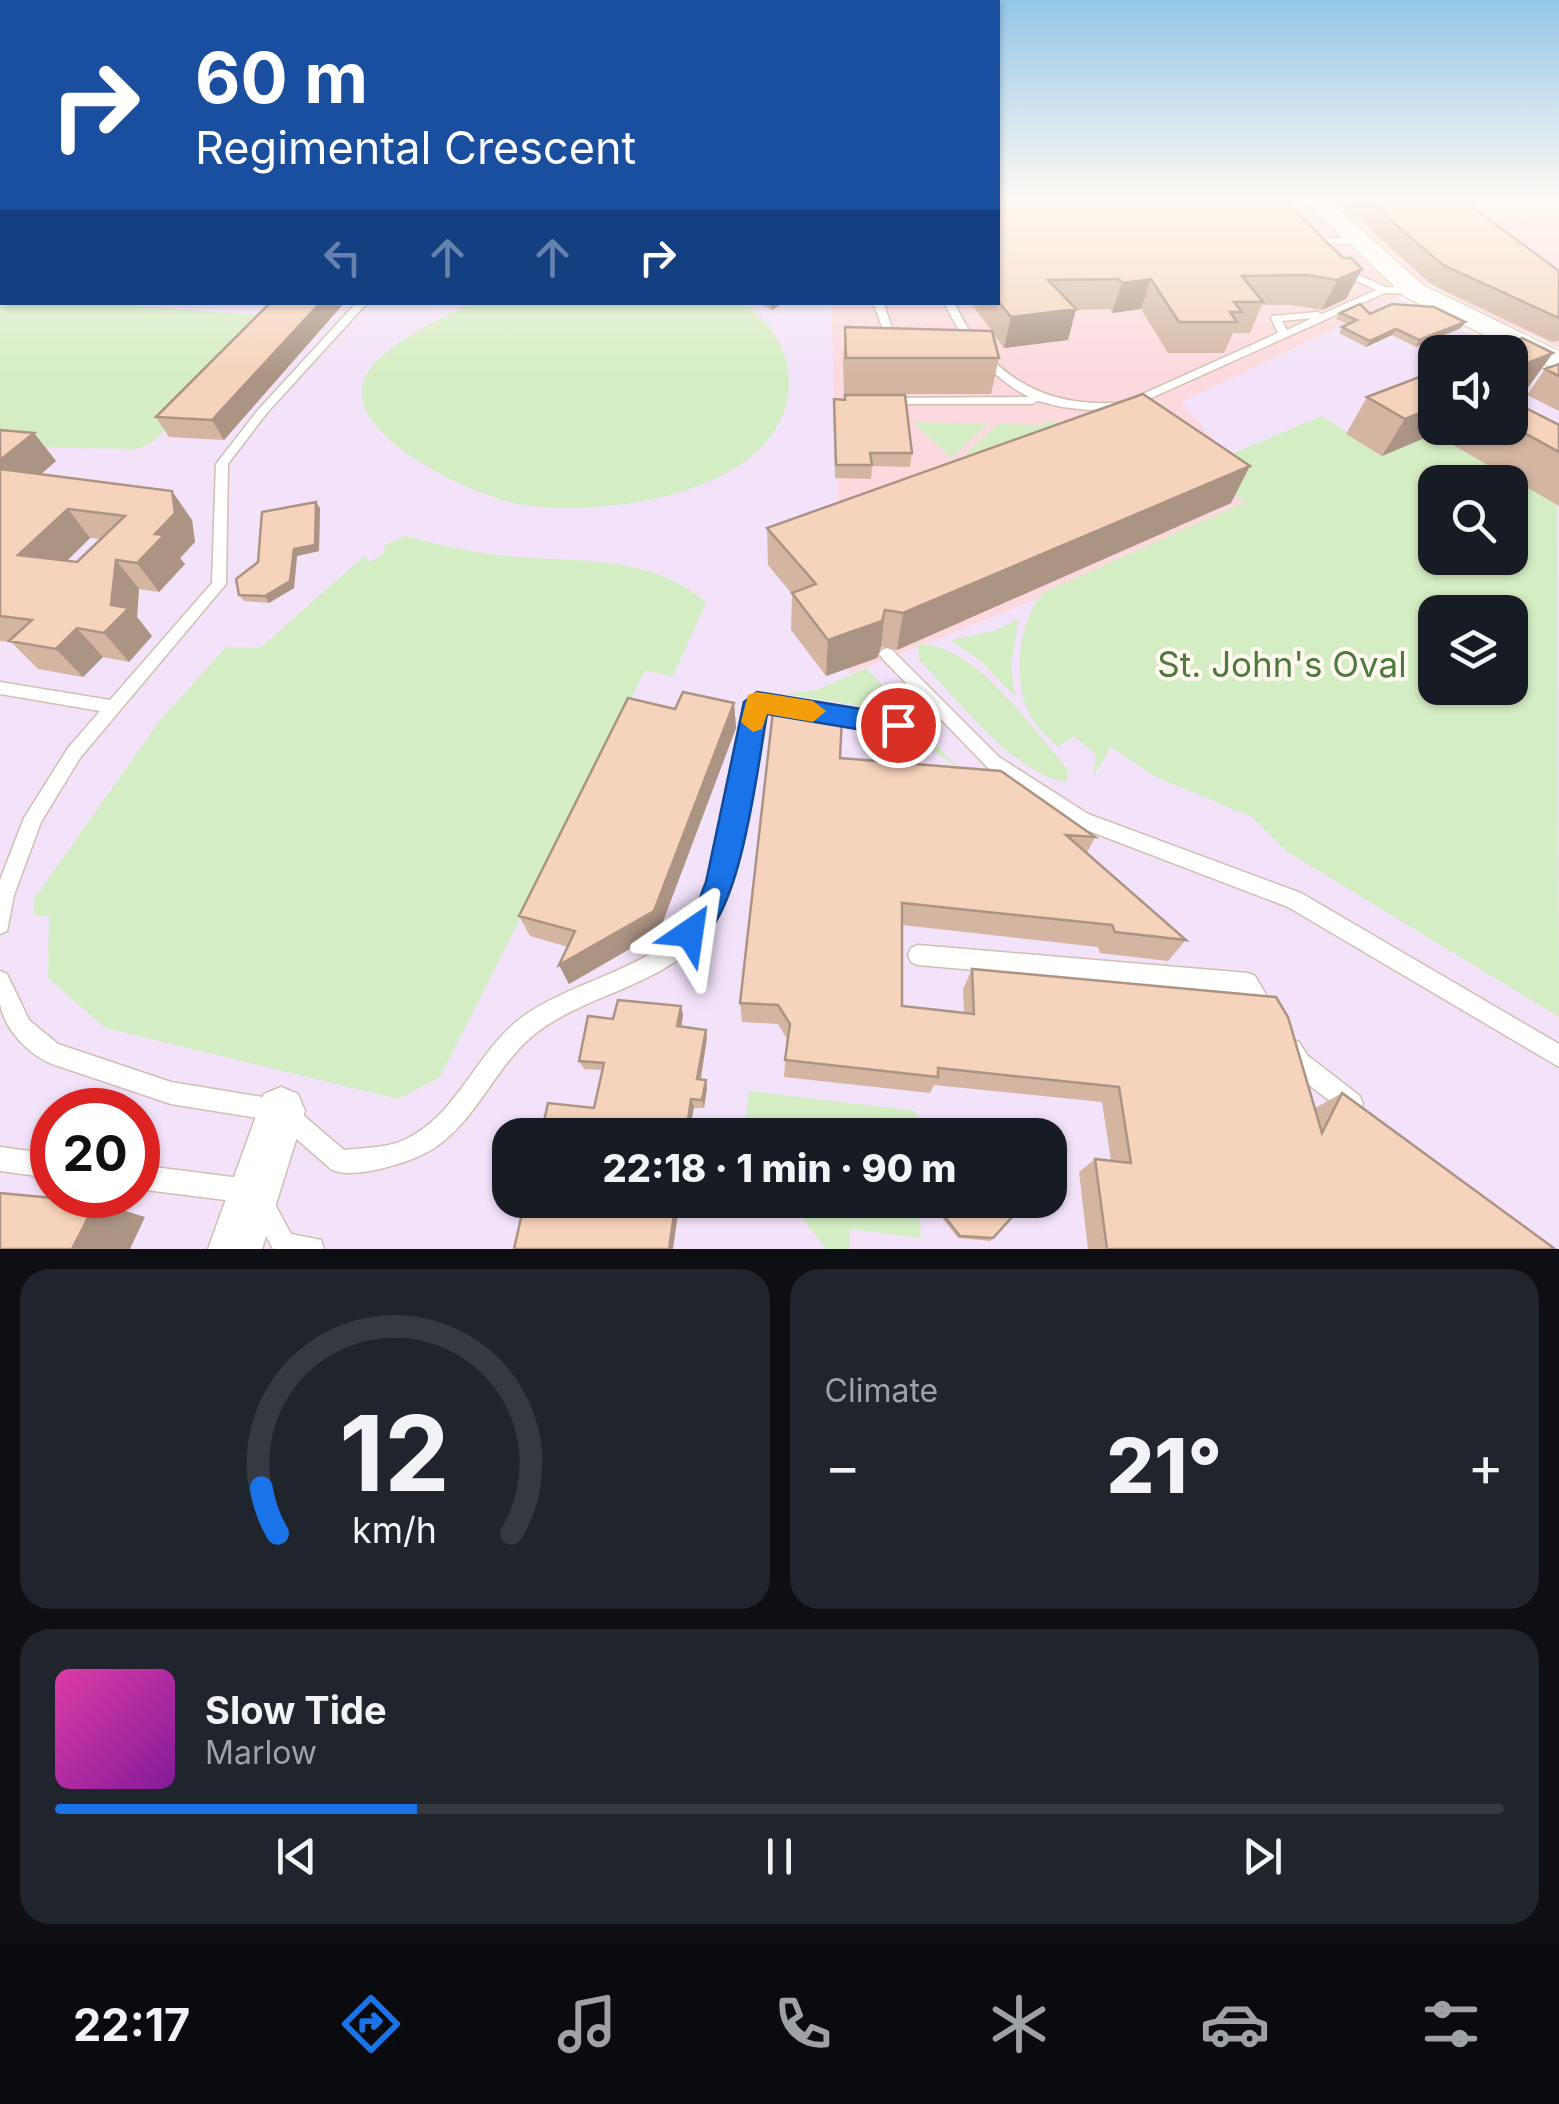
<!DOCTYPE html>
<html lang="en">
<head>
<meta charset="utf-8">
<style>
  body { margin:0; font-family:Inter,sans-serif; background:#20242c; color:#f1f3f6; height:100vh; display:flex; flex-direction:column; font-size:38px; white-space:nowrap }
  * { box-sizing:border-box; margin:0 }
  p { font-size:32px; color:#9ea1a6 }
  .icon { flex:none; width:55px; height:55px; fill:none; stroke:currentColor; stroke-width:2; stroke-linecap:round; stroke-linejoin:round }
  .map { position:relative; height:1249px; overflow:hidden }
  .panel { display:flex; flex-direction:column; gap:20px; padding:20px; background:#0d0f14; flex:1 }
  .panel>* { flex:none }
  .hud { position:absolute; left:0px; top:0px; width:1000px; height:305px; box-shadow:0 2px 8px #0004; background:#1a4fa0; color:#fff; overflow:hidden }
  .fabs { position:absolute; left:1418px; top:335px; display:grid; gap:20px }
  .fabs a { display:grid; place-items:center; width:110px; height:110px; border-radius:20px; background:#171b24; box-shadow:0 2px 8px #0004; font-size:50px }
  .speed { position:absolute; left:30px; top:1088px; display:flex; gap:20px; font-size:50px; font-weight:700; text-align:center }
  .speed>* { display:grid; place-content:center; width:130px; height:130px; border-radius:50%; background:#171b24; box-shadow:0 2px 8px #0004; line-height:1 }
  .speed .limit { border:15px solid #d22; background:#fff; color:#111 }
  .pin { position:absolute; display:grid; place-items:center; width:85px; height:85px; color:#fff; margin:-42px; border:5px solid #fff; border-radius:50%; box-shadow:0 2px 10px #0007 }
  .me { position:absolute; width:110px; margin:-55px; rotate:32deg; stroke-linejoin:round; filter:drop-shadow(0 0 8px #0008) }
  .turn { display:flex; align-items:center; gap:35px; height:210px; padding:0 30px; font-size:45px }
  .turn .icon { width:130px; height:130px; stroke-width:2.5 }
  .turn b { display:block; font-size:70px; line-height:85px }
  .lanes { display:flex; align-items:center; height:95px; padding:0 30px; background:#0003; justify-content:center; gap:50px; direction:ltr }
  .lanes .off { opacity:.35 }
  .big { font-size:75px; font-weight:800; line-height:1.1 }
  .panel .widget { flex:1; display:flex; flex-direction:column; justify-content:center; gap:15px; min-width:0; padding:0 35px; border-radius:30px; background:#20242c }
  .panel .dial { align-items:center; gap:0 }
  .dial svg { height:260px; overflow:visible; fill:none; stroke:#363941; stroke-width:7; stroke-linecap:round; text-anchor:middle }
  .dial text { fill:#f1f3f6; stroke:none }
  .song { display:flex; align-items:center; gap:30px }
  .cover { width:120px; height:120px; border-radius:15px; background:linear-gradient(135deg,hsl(320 70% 55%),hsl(290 70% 35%)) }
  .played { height:10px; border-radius:5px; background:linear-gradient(90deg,#1a73e8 25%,#363941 25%) }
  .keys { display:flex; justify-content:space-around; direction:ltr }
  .heat { display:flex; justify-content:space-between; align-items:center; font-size:55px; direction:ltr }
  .panel .tiles { flex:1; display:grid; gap:20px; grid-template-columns:1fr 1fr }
  .widget:last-child { grid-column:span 2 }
  .trip { position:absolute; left:492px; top:1118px; width:575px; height:100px; border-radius:30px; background:#171b24; box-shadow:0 2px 8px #0004; font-weight:800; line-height:100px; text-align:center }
  .tab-bar { display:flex; height:160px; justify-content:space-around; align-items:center; background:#090b0e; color:#9ea1a6 }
  .tab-bar .icon { width:70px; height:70px }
  .tab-bar .on { color:#1a73e8 }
  .tab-bar b { font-size:45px; color:#f1f3f6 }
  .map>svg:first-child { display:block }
  .education { fill:#f2e3fa; fill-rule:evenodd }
  .medical { fill:#fcd9de }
  .green { fill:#d5edc4; fill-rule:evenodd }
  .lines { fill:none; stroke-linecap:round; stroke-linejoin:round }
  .service-casing { stroke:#d4beae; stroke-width:3 }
  .minor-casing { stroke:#d4beae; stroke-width:3 }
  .tertiary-casing { stroke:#d4beae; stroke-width:2 }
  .service { fill:#fff; fill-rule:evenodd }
  .minor { fill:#fff; fill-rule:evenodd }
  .tertiary { fill:#fff; fill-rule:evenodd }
  .wall { fill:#d3b5a2; fill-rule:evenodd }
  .shaded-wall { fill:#ac9484 }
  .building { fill:#f5d3bc; stroke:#ac9484; stroke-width:2.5; fill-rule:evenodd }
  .route { fill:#1a73e8; stroke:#114b97; stroke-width:2.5 }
  .slow { fill:#f59e0b }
  .labels { text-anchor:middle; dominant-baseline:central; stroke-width:8; stroke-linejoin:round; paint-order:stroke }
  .park-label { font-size:35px; fill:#4f7a3d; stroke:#fff9ef }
</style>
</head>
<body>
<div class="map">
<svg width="1559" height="1249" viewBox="0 0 1559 1249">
  <rect width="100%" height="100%" fill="#fef5e7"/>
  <path class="education" d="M 0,200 L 2,302 L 910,303 L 920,345 L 1391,294 L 1507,352 L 1435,352 L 1435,428 L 1510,428 L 1510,354 L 1559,378 L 1559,1249 L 0,1249 ZM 1435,482 L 1510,482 L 1510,558 L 1435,558 ZM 1435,612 L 1510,612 L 1510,688 L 1435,688 ZM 52,1110 L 138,1110 L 138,1195 L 52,1195 ZM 510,1135 L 1050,1135 L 1050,1200 L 510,1200 Z"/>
  <path class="medical" d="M 998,200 L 1559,200 L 1559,348 L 1457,301 L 1430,283 L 1182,402 L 1260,496 L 1109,570 L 849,674 L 839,533 L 831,303 L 998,302 Z"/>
  <path class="green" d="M 476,302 L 744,303 C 775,324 796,362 787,401 C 765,496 605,516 524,505 C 480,499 353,441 362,387 C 368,350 445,316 476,302 Z
    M 101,303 L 270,316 L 266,326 L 152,443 L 136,449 L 0,447 L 0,307 L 9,302 Z
    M 1162,403 L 1222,458 L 1322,416 L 1382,456 L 1434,434 L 1557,505 L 1559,1017 L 1286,851 L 1252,817 L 1154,776 L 1111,747 L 1093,776 L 1096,755 L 1074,736 L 1058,747 C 1049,738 1038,729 1032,718 C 1011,683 1017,622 1044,592 L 1247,501 L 1239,499 L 1150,407 ZM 1435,482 L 1510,482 L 1510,558 L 1435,558 ZM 1435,612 L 1510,612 L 1510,688 L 1435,688 Z
    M 1043,421 L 1086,424 L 956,463 L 998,424 L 1044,425 Z
    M 913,422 L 988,424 L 951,458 Z
    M 405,536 C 437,545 471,552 505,556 C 571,562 654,554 706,603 L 673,676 L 645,671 L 440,1077 L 398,1099 L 105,1028 L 48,978 L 49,916 L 34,915 L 34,899 L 160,720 L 226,647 L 260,648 L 364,556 L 370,562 L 383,554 L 385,545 Z
    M 1019,619 L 1011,665 L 1015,697 L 982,662 L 950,640 L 993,631 Z
    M 924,644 C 980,650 1030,727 1067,768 L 1068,779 L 1063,782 C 1004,765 961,702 919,660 L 918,645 Z
    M 866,668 L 958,768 L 875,708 L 783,694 L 817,690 Z
    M 749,1091 L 916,1111 L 917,1135 L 792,1135 L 792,1122 L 746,1117 Z
    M 788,1200 L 919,1200 L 921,1238 L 850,1229 L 850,1249 L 826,1249 Z"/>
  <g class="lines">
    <defs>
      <path id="service" d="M 1312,238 L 1359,238 L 1364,241 L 1359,244 L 1309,243 L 1309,239 Z
        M 1339,269 L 1345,269 L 1386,287 L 1414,288 L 1419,291 L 1414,294 L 1385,293 L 1131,407 L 1089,410 L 1062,407 L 1038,401 L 1032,404 L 886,404 L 880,401 L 886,398 L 1029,397 C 992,379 961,340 944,302 L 954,302 C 988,376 1044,410 1125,402 L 1278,333 L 1271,318 L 1272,316 L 1317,312 L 1322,314 L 1376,290 L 1339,273 ZM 1312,318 L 1287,330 L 1282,321 Z
        M 0,287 L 2,287 L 2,293 L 0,293 Z
        M 357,302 L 368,302 L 266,414 L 228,464 L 226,584 L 80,758 L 41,822 L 14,895 L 7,931 L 0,934 L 0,880 L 24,818 L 68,748 L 100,711 L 0,694 L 0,682 L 110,700 L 212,583 L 216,464 L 258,410 Z
        M 873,302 L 883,302 L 895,336 L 902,337 L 902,341 L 887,341 Z
        M 887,648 L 892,650 L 999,757 L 1088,814 L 1301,893 L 1559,1044 L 1559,1067 L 1288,907 L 1076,826 L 987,767 L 882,658 L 879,654 L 882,650 Z
        M 757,695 L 898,718 L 904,720 L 906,725 L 904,730 L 898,732 L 764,710 C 754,773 748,870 713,924 C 675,983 594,991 540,1030 C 496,1062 479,1119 433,1149 C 412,1162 356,1180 332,1170 L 276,1121 L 171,1104 L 52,1064 C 28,1054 5,1030 0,1004 C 0,994 0,981 0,971 L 7,974 L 29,1020 L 58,1044 L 171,1082 L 281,1100 L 289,1103 L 344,1150 C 363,1148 386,1148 404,1140 C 459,1115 477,1048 525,1015 C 580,977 661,968 700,909 C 730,864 739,758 749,702 L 751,697 Z
        M 918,945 L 1248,973 L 1255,976 L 1275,1010 L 1272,1017 L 1265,1020 L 1258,1017 L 1242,993 L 918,965 L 911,962 L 908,955 L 911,948 Z
        M 1291,1039 L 1299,1042 L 1307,1055 L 1360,1096 L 1363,1104 L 1360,1112 L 1352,1115 L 1344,1112 L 1291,1071 L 1280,1050 L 1283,1042 Z
        M 0,1147 L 52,1154 L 52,1178 L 0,1171 Z
        M 138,1165 L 256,1180 L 264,1184 L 291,1234 L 321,1240 L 324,1249 L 273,1249 L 249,1203 L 138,1189 Z"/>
      <path id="minor" d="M 281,1087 L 298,1094 L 305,1111 L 262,1249 L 208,1249 L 264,1094 Z"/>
      <path id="tertiary" d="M 1304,200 L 1328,200 L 1423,285 L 1559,351 L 1559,371 L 1405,297 Z"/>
    </defs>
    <use href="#service" class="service-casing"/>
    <use href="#minor" class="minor-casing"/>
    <use href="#tertiary" class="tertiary-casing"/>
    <use href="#service" class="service"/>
    <use href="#minor" class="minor"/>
    <use href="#tertiary" class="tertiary"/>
  </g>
  <path class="wall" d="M 998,200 L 1343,258 L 1362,269 L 1346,299 L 1322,310 L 1293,305 L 1262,305 L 1250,333 L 1233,333 L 1224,353 L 1168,353 L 1141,309 L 1112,313 L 1110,309 L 1076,310 L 1068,340 L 1004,348 L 992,332 L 999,358 L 991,394 L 844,394 L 843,362 L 845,327 L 992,331 L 970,302 L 998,302 Z
    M 1337,200 L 1463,200 L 1559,271 L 1559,341 L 1552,342 L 1432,285 Z
    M 0,212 L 2,212 L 2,281 L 0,281 Z
    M 270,302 L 345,302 L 224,440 L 169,437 L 156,417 Z
    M 756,302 L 784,302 L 772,310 Z
    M 1340,313 L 1370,314 L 1461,328 L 1416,347 L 1392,335 L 1366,347 L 1339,333 L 1342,327 L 1348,324 L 1336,319 Z
    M 1559,364 L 1559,411 L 1527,395 L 1545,369 Z
    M 1367,397 L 1435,428 L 1510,428 L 1510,400 L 1559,425 L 1559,506 L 1434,434 L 1382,456 L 1346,434 Z
    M 834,399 L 912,453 L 910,467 L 872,466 L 871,479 L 835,478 Z
    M 0,430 L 34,433 L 56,461 L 41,474 L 192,520 L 195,542 L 180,558 L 185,564 L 159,592 L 139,589 L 137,617 L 152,636 L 129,662 L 103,657 L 83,677 L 38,669 L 11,642 L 0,641 ZM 90,538 L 100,539 L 77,562 L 67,561 Z
    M 1231,503 L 897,650 L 881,647 L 877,658 L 826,676 L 791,630 L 792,594 L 768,565 L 767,528 Z
    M 320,508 L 319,551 L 297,556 L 294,588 L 269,603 L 244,601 L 239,595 Z
    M 734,703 L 736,728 L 659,932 L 569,984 L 559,965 L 568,947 L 530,936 L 519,916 L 675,709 Z
    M 840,758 L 1095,837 L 1087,853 L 1186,940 L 1168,961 L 1100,953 L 1098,947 L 902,925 L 902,1006 L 964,1013 L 963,989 L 972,969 L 1315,1108 L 1342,1093 L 1555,1249 L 1088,1249 L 1079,1172 L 1095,1159 L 1111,1161 L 1102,1102 L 934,1085 L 930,1093 L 784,1077 L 787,1039 L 778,1024 L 742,1022 L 740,1003 Z
    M 681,1006 L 683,1015 L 681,1026 L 707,1038 L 701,1079 L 707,1088 L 704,1108 L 594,1108 L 602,1070 L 584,1069 L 579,1061 L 613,1019 Z
    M 938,1200 L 1009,1200 L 993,1238 L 990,1241 L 958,1238 L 939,1214 Z"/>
  <path class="shaded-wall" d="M 1362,269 L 1346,299 L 1322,310 L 1337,280 Z
    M 1151,279 L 1141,309 L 1112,313 L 1122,283 Z
    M 321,302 L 345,302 L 224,440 L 212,420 Z
    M 771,302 L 784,302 L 772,310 Z
    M 1076,309 L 1068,340 L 1004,348 L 1011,317 Z
    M 1465,322 L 1461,328 L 1416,347 L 1419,340 Z
    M 1396,329 L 1392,335 L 1366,347 L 1370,341 Z
    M 1553,353 L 1527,389 L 1510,396 L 1510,370 Z
    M 1435,407 L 1435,428 L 1438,428 L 1434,434 L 1382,456 L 1405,419 Z
    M 34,433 L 56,461 L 15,497 L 0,479 L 0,460 Z
    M 1250,466 L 1231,503 L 897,650 L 903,613 Z
    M 172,491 L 192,520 L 195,542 L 180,558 L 185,564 L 159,592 L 137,563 L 155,534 Z
    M 316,502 L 320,508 L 319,551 L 297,556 L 294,588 L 269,603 L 265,596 L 294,549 Z
    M 68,509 L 90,538 L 43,584 L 18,555 Z
    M 116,560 L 139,589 L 137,617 L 152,636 L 129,662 L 104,633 L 111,605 Z
    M 885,610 L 881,647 L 877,658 L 826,676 L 828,640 Z
    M 77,628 L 103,657 L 83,677 L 56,649 Z
    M 734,703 L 736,728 L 659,932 L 569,984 L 559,965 Z
    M 681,1006 L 683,1015 L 680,1035 L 677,1026 Z
    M 706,1030 L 707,1038 L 699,1087 L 697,1079 Z
    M 706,1080 L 707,1088 L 704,1108 L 702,1100 Z
    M 691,1099 L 694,1107 L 689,1135 L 686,1135 Z
    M 676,1200 L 680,1200 L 673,1249 L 669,1249 Z
    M 96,1202 L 145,1217 L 130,1249 L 72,1249 Z"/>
  <path class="building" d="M 998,200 L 1284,200 L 1343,258 L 1351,258 L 1362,269 L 1337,280 L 1307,275 L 1242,276 L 1263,302 L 1234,302 L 1242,312 L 1230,312 L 1237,322 L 1179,322 L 1151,279 L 1122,283 L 1119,279 L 1048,280 L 1076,309 L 1011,317 L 998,301 Z
    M 1367,200 L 1463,200 L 1559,271 L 1559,318 L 1443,265 Z
    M 0,212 L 2,212 L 2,263 L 0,263 Z
    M 271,302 L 321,302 L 212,420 L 156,417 Z
    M 1360,304 L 1370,314 L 1392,304 L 1434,307 L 1465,322 L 1419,340 L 1396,329 L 1370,341 L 1342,327 L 1357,320 L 1340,313 Z
    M 845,327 L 992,331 L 999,358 L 846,358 Z
    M 1522,338 L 1553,353 L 1510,370 L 1510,352 L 1484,352 Z
    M 1559,364 L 1559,376 L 1545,369 Z
    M 1435,371 L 1435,407 L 1405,419 L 1367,397 Z
    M 1143,394 L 1250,466 L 903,613 L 885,610 L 882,621 L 828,640 L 792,593 L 816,584 L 767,528 Z
    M 845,395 L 905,395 L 912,453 L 870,453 L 872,465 L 836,465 L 834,399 L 845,400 Z
    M 1510,400 L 1559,425 L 1559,452 L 1510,425 Z
    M 0,430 L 34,433 L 0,460 Z
    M 0,469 L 172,491 L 175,513 L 155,534 L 164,535 L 137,563 L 116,560 L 111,605 L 129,608 L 104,633 L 77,628 L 56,649 L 9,641 L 32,620 L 0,616 ZM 68,509 L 125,516 L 77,562 L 18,555 Z
    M 316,502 L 315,545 L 294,549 L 290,581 L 265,596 L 239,595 L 236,579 L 258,562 L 262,512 Z
    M 683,692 L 734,703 L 654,911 L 559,965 L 575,931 L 519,916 L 628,698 L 675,709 Z
    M 773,711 L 842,717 L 840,758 L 1001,771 L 1095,837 L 1066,835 L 1186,940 L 1115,932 L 1112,925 L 902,903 L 902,1006 L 974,1014 L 972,969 L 1276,997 L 1288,1017 L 1322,1133 L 1342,1093 L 1555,1249 L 1107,1249 L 1095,1159 L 1131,1163 L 1119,1087 L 938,1068 L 938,1077 L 785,1060 L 790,1024 L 778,1005 L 740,1003 Z
    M 618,1000 L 681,1006 L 677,1026 L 706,1030 L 697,1079 L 706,1080 L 702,1100 L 691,1099 L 686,1135 L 541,1135 L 548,1103 L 594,1108 L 604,1063 L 579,1061 L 588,1016 L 613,1019 Z
    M 0,1193 L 96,1202 L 72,1249 L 0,1249 Z
    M 525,1200 L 676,1200 L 669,1249 L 514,1249 Z
    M 941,1200 L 1009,1200 L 1012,1217 L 993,1238 L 960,1236 L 941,1212 Z"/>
  <linearGradient id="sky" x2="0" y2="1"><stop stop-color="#95c7e8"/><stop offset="0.53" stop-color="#fffaf4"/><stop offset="1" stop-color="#fffaf4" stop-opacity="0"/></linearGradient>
  <rect width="1559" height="375" fill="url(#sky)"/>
  <path class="route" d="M 757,692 L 898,715 L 910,725 L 898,736 L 767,714 C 757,767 741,927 690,947 L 680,943 L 675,933 L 696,908 L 706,882 L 744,702 Z"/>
  <path class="slow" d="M 757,692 L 813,701 L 826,711 L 813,722 L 767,714 L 762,729 L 753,732 L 741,722 L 748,695 Z"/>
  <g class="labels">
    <g class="park-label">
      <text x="1282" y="664">St. John's Oval</text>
    </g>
  </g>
</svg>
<div class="fabs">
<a><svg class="icon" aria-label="sound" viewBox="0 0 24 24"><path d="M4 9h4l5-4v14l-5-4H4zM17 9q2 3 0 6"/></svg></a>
<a><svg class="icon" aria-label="search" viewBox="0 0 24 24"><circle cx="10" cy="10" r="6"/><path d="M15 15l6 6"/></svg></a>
<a><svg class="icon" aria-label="layers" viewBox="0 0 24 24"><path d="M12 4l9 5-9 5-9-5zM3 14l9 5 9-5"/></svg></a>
</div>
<div class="speed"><div class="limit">20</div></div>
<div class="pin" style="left:898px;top:725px;background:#d93025"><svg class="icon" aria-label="arrive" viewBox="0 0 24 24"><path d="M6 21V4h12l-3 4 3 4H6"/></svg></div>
<svg class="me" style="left:690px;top:933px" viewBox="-20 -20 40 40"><path d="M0-17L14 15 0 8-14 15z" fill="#1a73e8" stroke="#fff" stroke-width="4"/></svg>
<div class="trip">22:18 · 1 min · 90 m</div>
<div class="hud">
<div class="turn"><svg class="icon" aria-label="right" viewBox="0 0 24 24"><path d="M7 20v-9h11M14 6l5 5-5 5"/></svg><div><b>60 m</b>Regimental Crescent</div></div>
<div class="lanes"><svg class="icon off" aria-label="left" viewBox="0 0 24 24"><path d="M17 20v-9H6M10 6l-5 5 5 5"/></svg><svg class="icon off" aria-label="ahead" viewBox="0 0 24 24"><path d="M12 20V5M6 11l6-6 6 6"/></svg><svg class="icon off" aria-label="ahead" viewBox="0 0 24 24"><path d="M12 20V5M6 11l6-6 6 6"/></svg><svg class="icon" aria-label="right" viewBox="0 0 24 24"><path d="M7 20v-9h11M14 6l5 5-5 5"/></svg></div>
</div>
</div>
<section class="panel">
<div class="tiles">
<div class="widget dial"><svg viewBox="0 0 100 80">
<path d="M14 69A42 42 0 1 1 86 69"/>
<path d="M14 69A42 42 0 0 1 9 55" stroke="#1a73e8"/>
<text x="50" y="56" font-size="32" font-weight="700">12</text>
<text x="50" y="72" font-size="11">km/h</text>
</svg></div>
<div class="widget"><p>Climate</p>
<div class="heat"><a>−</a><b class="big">21°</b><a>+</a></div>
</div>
<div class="widget">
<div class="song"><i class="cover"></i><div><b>Slow Tide</b><p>Marlow</p></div></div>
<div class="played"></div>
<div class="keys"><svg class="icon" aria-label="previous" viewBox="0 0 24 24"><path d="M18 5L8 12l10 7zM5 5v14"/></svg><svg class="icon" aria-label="pause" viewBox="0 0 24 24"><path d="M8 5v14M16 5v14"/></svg><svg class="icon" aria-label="next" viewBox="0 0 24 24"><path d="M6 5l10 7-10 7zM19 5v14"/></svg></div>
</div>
</div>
</section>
<nav class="tab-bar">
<b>22:17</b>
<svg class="icon on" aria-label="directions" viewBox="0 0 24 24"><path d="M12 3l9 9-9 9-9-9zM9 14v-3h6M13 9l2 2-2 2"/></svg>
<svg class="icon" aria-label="music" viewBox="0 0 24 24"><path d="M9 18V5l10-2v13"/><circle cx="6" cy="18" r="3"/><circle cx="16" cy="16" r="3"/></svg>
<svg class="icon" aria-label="phone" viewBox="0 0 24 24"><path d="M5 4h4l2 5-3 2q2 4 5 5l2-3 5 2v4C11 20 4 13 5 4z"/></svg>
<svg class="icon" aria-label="climate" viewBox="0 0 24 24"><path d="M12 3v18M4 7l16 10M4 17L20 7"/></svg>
<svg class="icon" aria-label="car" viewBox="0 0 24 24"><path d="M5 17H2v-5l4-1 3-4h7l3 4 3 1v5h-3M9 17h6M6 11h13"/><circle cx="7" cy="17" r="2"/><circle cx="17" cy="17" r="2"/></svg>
<svg class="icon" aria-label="filters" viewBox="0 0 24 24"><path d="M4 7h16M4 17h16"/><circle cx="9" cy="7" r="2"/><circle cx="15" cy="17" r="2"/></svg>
</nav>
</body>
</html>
